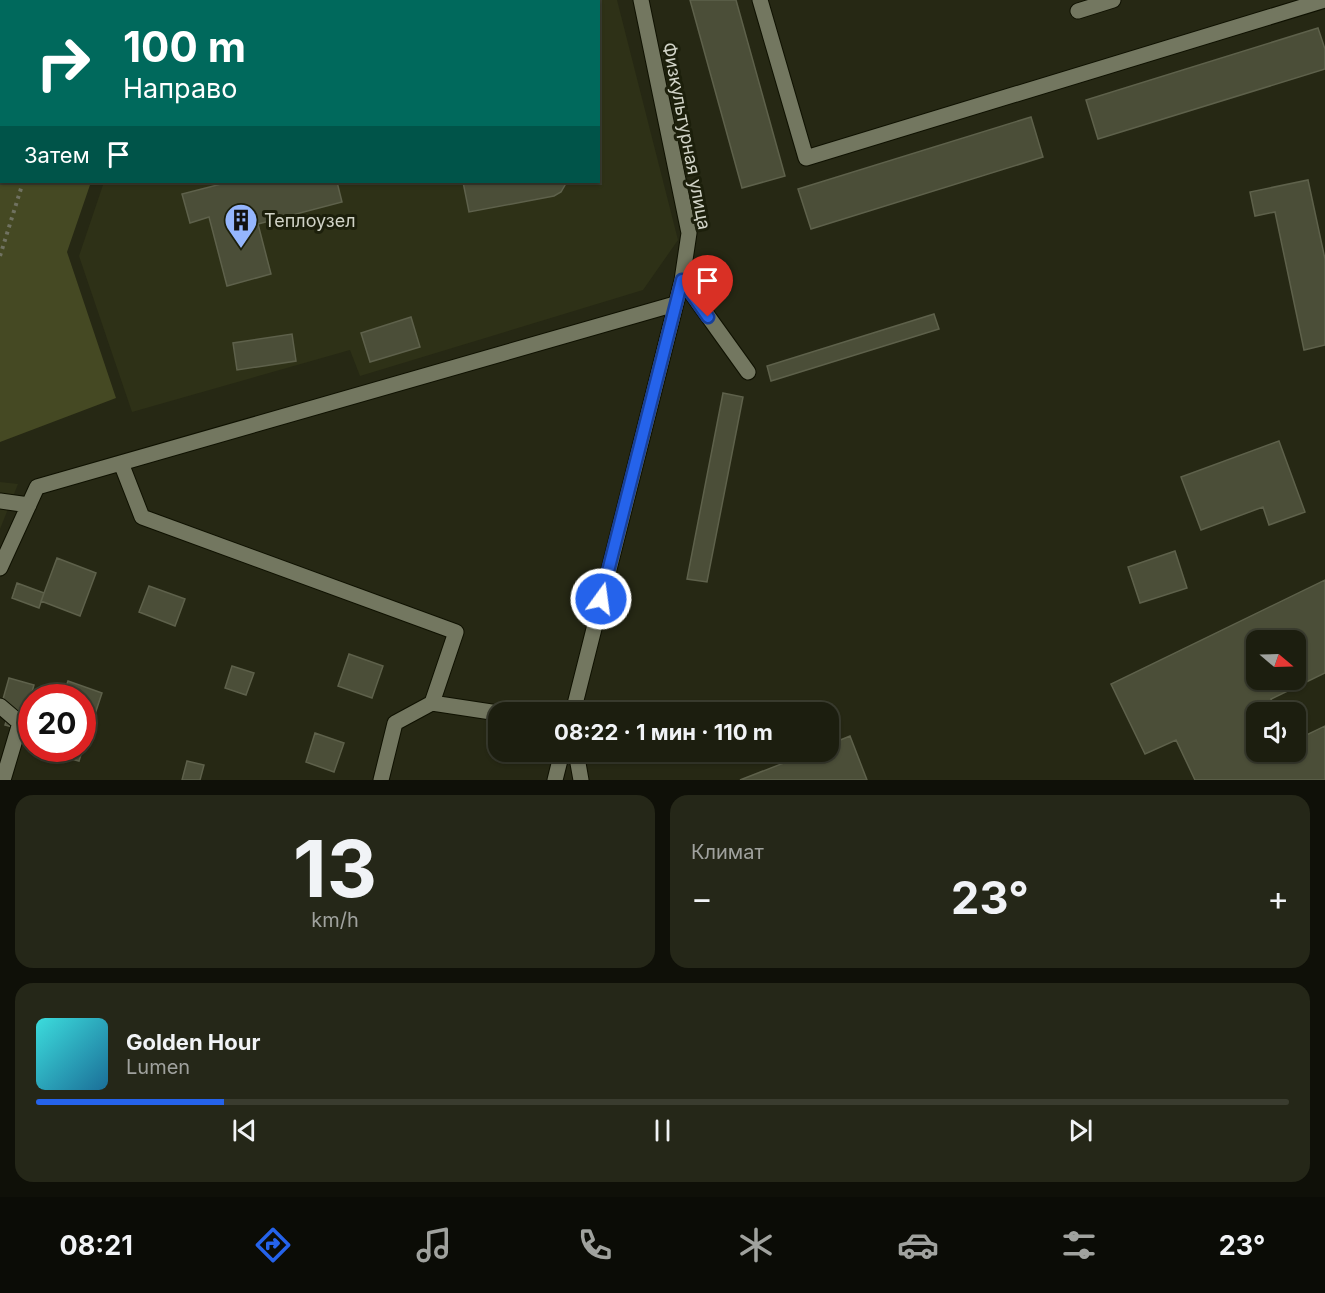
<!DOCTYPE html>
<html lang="ru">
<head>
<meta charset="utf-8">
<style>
  body { margin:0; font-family:Inter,sans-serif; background:#252718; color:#f1f3f6; height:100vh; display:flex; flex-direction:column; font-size:22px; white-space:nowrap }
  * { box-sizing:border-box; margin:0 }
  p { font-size:20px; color:#a0a29e }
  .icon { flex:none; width:33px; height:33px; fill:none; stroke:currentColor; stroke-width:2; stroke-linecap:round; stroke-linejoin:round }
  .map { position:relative; height:780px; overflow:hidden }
  .drawer { display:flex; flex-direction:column; gap:15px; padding:15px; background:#0f1008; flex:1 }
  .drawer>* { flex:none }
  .top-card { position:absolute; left:0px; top:0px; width:600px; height:183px; box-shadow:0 2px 4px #0004,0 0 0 2px #3a3c2f; background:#00695c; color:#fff; overflow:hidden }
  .needle { width:39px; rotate:109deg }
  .tools { position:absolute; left:1246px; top:630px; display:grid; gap:12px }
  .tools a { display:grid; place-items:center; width:60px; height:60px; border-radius:12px; background:#1c1e0f; box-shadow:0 2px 4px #0004,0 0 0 2px #3a3c2f; font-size:30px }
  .speed { position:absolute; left:18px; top:684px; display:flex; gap:12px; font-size:30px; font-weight:700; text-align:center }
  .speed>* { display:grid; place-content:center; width:78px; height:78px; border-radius:50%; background:#1c1e0f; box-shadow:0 2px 4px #0004,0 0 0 2px #3a3c2f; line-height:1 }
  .speed .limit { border:9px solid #d22; background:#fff; color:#111 }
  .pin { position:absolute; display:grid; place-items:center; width:51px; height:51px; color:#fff; margin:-62px -26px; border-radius:50% 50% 50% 0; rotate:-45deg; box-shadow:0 0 6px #0007 }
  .pin .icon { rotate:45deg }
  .me { position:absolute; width:66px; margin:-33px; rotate:14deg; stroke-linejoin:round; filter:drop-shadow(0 0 4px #0008) }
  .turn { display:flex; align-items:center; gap:21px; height:126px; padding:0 24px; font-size:27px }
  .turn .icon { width:78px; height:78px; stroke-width:2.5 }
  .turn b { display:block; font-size:42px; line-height:51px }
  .then { display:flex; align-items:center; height:57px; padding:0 24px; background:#0003; gap:12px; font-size:22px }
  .big { font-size:45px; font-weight:700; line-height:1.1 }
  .drawer .tile { flex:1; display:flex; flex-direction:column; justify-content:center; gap:9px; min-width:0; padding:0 21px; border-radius:18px; background:#252718 }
  .drawer .dial { align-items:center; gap:0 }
  .dial b { font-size:78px; line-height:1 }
  .song { display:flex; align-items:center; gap:18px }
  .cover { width:72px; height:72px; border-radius:9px; background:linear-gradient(135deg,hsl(180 70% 55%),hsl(200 70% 35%)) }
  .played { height:6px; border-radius:3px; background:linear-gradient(90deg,#2563eb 15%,#3a3c2f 15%) }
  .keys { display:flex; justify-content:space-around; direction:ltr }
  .heat { display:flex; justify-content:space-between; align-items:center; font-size:33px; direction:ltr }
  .drawer .tiles { flex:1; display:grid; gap:15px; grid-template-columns:1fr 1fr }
  .tile:last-child { grid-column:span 2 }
  .trip { position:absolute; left:488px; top:702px; width:351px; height:60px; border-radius:18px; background:#1c1e0f; box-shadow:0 2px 4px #0004,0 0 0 2px #3a3c2f; font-weight:700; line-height:60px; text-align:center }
  .menu { display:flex; height:96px; justify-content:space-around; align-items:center; background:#0b0c06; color:#a0a29e }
  .menu .icon { width:42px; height:42px }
  .menu .current { color:#2563eb }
  .menu b { font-size:27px; color:#f1f3f6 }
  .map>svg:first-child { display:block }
  .built { fill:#2e3117 }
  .green { fill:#454923 }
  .building { fill:#4b4e38; stroke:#5e614b; stroke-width:1.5; fill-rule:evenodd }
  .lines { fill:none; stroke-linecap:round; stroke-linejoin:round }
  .minor-casing { stroke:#0f1101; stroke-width:17 }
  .path { stroke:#707261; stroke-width:4; stroke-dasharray:3 4.5; stroke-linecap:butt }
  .minor { stroke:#737760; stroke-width:15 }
  .route-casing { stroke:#184099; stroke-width:15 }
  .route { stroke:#2563eb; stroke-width:10 }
  .labels { text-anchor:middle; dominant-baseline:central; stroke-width:6; stroke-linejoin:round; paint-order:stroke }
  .street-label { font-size:18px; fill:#d1d3c7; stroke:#1c1f0b }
  .poi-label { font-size:18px; fill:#d1d3c7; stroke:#1c1f0b; text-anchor:start }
</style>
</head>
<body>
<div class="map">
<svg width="1325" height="780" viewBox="0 0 1325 780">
  <rect width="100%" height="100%" fill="#262814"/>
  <path class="built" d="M 166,0 L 617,0 L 678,240 L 643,290 L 360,376 L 350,350 L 132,412 L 79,256 L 104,182 L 598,182 L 598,2 L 166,1 Z
    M 0,482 L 18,484 L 0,529 Z"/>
  <path class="green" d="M 0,0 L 153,0 L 153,2 L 2,2 L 2,182 L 91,182 L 67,252 L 116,398 L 0,442 Z"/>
  <path class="building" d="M 316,0 L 373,0 L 373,2 L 316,2 Z
    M 481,0 L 530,0 L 530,2 L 482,2 Z
    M 690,0 L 736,0 L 785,176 L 742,188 Z
    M 1318,28 L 1325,49 L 1325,69 L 1098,139 L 1086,100 Z
    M 1031,117 L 1043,157 L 811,229 L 798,189 Z
    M 1308,180 L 1325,259 L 1325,345 L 1304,350 L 1275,212 L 1255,216 L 1250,192 Z
    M 229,182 L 337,182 L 342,202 L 258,224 L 271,274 L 227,286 L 209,217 L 190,223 L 182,194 Z
    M 463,182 L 565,182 L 565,185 L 561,192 L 554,196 L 469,212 Z
    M 934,314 L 939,329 L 771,381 L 767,366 Z
    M 411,317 L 420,347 L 370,362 L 361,333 Z
    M 292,334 L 296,361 L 237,370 L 233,343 Z
    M 723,393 L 743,397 L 707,582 L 687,579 Z
    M 1279,441 L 1305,512 L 1269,525 L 1263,507 L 1201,530 L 1181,477 Z
    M 1175,551 L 1187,588 L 1140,603 L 1128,567 Z
    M 57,558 L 96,573 L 80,616 L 41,601 Z
    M 1325,580 L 1325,673 L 1271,699 L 1278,712 L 1257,712 L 1257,752 L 1296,752 L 1296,740 L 1325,726 L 1325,780 L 1195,780 L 1176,740 L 1145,754 L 1111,684 ZM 1257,640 L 1296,640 L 1296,680 L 1257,680 Z
    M 17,583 L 44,593 L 39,608 L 12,598 Z
    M 149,586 L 185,599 L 175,626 L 139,612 Z
    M 349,654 L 383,666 L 372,698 L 338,686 Z
    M 232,666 L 254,673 L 246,695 L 225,688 Z
    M 9,678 L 34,685 L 26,713 L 1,706 Z
    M 68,681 L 102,693 L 91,726 L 82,723 L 82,698 L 62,698 Z
    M 10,710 L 31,716 L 27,731 L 5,725 Z
    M 315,733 L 344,743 L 334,772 L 306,762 Z
    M 850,736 L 867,780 L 740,780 L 812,752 L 828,752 L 828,745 Z
    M 82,741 L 85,741 L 79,761 L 56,755 L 58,748 L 82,748 Z
    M 187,761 L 204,765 L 200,780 L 182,780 Z"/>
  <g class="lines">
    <defs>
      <path id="minor" d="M 760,0 L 806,158 L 1325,0
        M 1078,11 L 1113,0
        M 682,280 L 748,372
        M 121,463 L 142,517 L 456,632 L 432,703
        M 0,501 L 29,505
        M 0,568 L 37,487 L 675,304
        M 0,706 L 20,723 L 3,780
        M 573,712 L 682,280 L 689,233 L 641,0
        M 576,752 L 581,780
        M 381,780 L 395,723 L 432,703 L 498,713
        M 555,780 L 562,752"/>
    </defs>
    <use href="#minor" class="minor-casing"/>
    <path class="path" d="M 19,0 L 19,2
      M 0,256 L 23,182"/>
    <use href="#minor" class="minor"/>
  </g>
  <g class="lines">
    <defs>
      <path id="route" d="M 601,599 L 682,280 L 708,317"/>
    </defs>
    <use href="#route" class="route-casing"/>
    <use href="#route" class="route"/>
  </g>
  <defs>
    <symbol id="building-pin" viewBox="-11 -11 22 30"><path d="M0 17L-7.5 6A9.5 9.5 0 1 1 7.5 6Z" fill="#95b6fd" stroke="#1c1f0b"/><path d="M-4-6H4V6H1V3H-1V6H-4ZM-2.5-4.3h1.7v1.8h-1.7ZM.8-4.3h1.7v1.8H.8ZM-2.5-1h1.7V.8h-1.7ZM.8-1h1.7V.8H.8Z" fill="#111"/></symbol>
  </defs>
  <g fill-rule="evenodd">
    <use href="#building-pin" x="222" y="201" width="38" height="52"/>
  </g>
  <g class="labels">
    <g class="street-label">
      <text transform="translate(687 136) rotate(79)">Физкультурная улица</text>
    </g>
    <g class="poi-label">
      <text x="264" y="220">Теплоузел</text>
    </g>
  </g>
</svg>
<div class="tools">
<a><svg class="needle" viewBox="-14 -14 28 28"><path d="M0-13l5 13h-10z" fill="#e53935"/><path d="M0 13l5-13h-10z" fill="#a0a29e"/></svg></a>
<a><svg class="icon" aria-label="sound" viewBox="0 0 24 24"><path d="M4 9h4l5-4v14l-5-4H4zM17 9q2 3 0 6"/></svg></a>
</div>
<div class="speed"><div class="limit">20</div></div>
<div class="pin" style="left:708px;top:317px;background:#d93025"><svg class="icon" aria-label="arrive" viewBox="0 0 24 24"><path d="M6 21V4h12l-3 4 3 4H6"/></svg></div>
<svg class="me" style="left:601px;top:599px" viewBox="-20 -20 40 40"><circle r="17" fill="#2563eb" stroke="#fff" stroke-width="3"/><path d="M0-11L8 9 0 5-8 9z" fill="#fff"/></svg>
<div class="trip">08:22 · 1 мин · 110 m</div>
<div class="top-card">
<div class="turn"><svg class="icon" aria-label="right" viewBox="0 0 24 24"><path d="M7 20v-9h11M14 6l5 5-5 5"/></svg><div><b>100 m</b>Направо</div></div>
<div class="then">Затем<svg class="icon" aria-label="arrive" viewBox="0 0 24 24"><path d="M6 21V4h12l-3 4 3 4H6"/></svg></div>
</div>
</div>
<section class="drawer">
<div class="tiles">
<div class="tile dial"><b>13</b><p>km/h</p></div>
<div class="tile"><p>Климат</p>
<div class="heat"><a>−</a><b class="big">23°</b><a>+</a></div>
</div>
<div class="tile">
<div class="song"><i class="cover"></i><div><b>Golden Hour</b><p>Lumen</p></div></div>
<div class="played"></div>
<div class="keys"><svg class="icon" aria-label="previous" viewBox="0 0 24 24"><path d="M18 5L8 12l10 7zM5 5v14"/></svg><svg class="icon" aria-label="pause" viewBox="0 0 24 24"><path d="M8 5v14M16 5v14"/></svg><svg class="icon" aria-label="next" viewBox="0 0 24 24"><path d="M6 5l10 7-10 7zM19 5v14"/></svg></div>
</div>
</div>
</section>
<nav class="menu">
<b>08:21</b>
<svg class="icon current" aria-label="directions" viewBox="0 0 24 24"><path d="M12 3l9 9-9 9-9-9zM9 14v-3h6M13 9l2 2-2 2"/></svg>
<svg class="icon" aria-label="music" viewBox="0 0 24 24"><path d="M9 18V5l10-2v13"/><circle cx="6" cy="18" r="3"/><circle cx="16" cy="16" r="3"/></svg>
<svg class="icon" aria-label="phone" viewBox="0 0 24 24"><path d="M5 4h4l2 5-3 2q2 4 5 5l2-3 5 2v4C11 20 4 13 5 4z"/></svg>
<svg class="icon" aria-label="climate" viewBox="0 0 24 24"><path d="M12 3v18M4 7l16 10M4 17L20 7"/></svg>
<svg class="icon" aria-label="car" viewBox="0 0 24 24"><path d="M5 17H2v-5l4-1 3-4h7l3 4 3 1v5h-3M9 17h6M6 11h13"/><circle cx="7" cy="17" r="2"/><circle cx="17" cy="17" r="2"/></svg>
<svg class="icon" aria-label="filters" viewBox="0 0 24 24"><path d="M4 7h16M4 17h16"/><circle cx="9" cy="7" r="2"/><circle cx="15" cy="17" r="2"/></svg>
<b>23°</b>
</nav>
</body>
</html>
